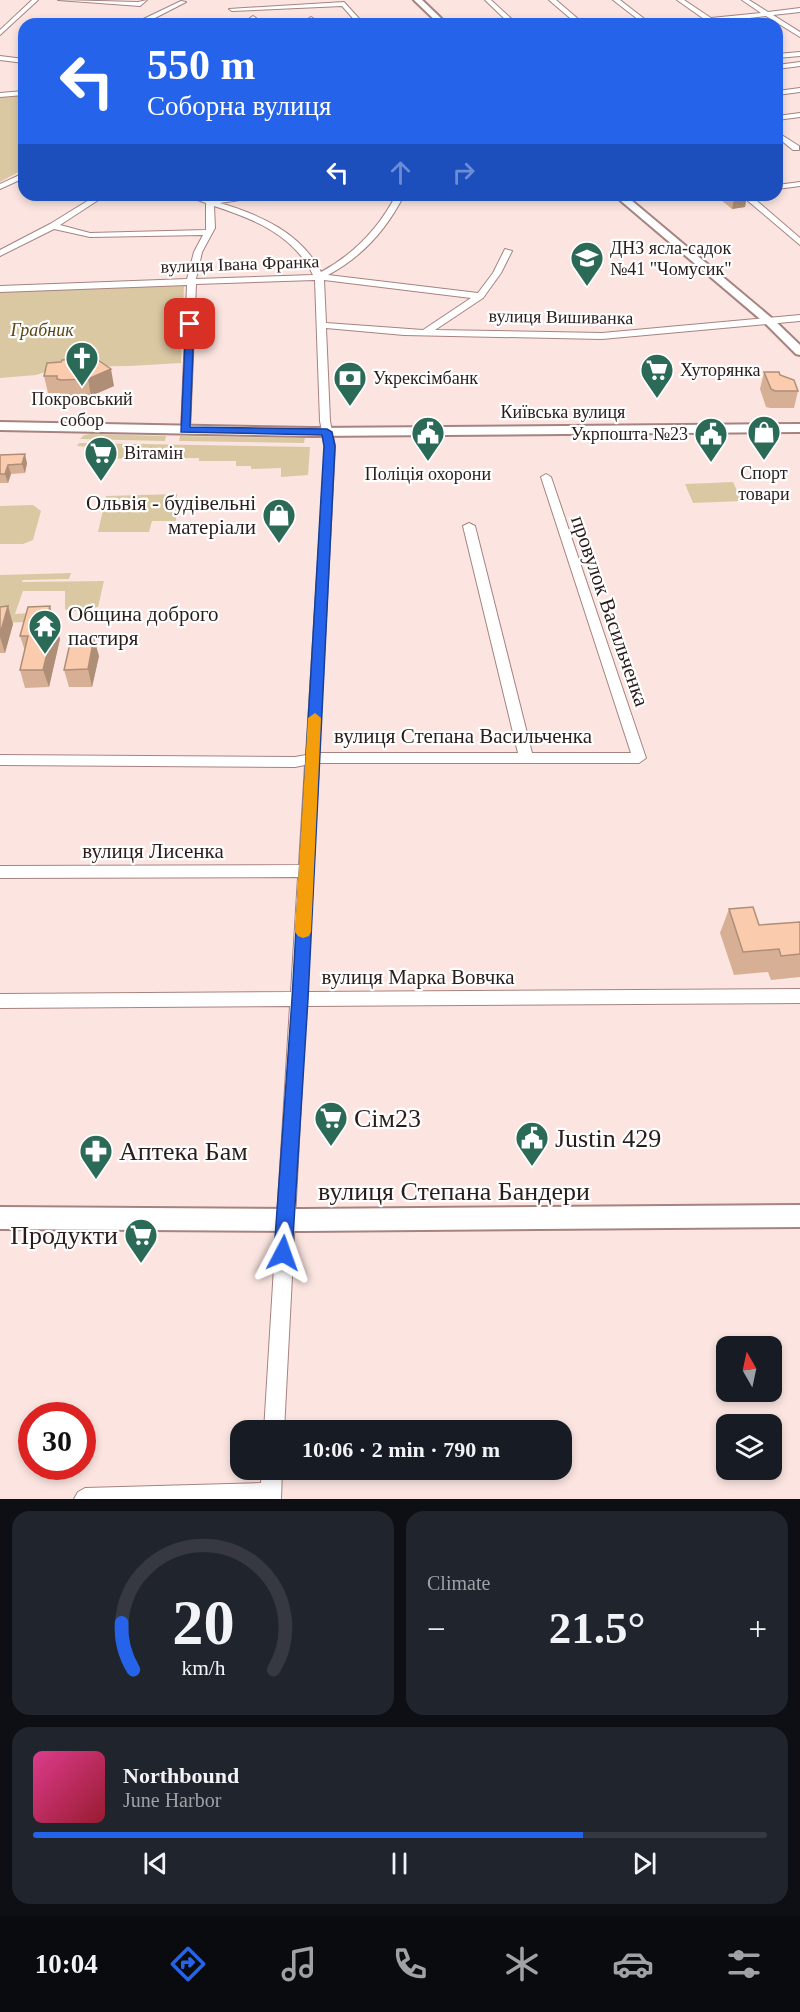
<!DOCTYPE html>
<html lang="en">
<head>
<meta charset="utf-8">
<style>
  body { margin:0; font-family:"Times New Roman",serif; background:#20242c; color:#f1f3f6; height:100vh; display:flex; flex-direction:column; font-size:22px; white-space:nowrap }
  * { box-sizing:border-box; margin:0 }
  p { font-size:20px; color:#9ea1a6 }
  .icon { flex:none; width:33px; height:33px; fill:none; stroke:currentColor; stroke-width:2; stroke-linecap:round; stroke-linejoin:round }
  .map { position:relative; height:1499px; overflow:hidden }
  .drawer { display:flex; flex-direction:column; gap:12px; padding:12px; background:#0d0f14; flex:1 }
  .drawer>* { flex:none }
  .guide { position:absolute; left:18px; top:18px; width:765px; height:183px; border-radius:18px; box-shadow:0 3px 9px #0003; background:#2563eb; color:#fff; overflow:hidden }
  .needle { width:39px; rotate:351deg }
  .controls { position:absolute; left:716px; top:1336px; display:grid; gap:12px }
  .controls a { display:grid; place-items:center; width:66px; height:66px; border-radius:12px; background:#171b24; box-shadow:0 3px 9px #0003; font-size:30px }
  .speed { position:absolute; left:18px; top:1402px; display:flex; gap:12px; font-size:30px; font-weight:700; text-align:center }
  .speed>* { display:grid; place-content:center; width:78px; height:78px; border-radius:50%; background:#171b24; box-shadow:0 3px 9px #0003; line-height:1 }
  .speed .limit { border:9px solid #d22; background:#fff; color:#111 }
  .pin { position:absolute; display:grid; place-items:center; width:51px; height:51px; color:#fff; margin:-26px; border-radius:12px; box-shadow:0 3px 9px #0006 }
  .me { position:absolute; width:66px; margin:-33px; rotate:4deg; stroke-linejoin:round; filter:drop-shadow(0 0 4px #0008) }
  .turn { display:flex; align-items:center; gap:21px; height:126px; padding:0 30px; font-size:27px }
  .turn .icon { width:78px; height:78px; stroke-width:2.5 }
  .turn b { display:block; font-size:42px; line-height:51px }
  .lanes { display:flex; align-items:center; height:57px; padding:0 30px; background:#0003; justify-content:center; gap:30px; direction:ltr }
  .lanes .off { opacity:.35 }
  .big { font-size:45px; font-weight:600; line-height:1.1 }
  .drawer .tile { flex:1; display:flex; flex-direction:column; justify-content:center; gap:9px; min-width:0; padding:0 21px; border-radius:18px; background:#20242c }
  .drawer .dial { align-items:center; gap:0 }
  .dial svg { height:156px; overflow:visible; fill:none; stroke:#363941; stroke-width:7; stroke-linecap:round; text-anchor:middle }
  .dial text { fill:#f1f3f6; stroke:none }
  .song { display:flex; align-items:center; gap:18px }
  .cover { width:72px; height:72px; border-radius:9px; background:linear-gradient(135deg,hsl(330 70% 55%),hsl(350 70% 35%)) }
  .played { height:6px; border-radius:3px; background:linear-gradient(90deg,#2563eb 75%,#363941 75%) }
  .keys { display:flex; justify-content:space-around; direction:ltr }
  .heat { display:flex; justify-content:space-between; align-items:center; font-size:33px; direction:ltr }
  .drawer .tiles { flex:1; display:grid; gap:12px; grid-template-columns:1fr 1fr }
  .tile:last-child { grid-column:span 2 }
  .trip { position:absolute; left:230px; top:1420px; width:342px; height:60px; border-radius:18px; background:#171b24; box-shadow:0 3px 9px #0003; font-weight:600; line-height:60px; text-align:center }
  .tab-bar { display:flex; height:96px; justify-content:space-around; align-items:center; background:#090b0e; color:#9ea1a6 }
  .tab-bar .icon { width:42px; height:42px }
  .tab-bar .active { color:#2563eb }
  .tab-bar b { font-size:27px; color:#f1f3f6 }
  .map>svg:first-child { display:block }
  .green { fill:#dac8a3 }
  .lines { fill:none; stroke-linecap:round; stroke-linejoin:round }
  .minor-casing { stroke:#a6837f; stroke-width:2 }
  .major-casing { stroke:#a6837f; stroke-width:4 }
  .minor { fill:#fff; fill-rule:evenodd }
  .major { fill:#fff; fill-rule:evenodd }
  .wall { fill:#d7af94 }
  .shaded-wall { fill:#af8e78 }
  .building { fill:#facbac; stroke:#af8e78; stroke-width:1.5 }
  .route { fill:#2563eb; stroke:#184099; stroke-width:1.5 }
  .slow { fill:#f59e0b }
  .labels { text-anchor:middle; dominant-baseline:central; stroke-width:4.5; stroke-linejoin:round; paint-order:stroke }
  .far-poi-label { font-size:18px; fill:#2a1c1a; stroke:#fff; text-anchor:start }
  .far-street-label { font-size:18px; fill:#2a1c1a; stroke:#fff }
  .far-park-label { font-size:18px; font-style:italic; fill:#5b4617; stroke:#fff }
  .poi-label { font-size:21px; fill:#2a1c1a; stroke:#fff; text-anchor:end }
  .street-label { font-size:21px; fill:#2a1c1a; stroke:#fff }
  .near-poi-label { font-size:26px; fill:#2a1c1a; stroke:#fff; text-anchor:start }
  .near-street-label { font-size:26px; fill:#2a1c1a; stroke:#fff }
</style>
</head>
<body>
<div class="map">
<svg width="800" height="1499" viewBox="0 0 800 1499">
  <rect width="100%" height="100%" fill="#fce5e1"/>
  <path class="green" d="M 24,94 L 24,169 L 0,182 L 0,95 Z
    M 184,285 L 181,363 L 130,366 L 60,367 L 36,375 L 0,378 L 0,292 Z
    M 91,434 L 166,436 L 165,441 L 80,439 L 84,435 Z
    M 180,436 L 305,438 L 304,443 L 179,441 Z
    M 79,443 L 310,447 L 308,475 L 281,477 L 281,468 L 251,469 L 251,466 L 236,466 L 236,461 L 199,461 L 199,458 L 87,459 L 85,458 L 88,447 L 77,446 Z
    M 733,482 L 742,501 L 693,503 L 685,484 Z
    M 177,494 L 176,521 L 152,521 L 149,532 L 98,532 L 106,496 Z
    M 33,505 L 41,511 L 33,540 L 23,544 L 0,544 L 0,506 Z
    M 71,573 L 69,579 L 23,580 L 22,582 L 104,581 L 98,607 L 69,612 L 65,609 L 65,591 L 23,591 L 15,614 L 29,613 L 28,622 L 0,623 L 0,575 Z"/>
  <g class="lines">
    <defs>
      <path id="minor" d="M 32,0 L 38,0 L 0,35 L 0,30 Z
        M 58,0 L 138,2 L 147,0 L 140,6 Z
        M 485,0 L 491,0 L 517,24 L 510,24 Z
        M 549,0 L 556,0 L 584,24 L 577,24 Z
        M 613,0 L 620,0 L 651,24 L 644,24 Z
        M 677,0 L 684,0 L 711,18 L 761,13 L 742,0 L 749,0 L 768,12 L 800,8 L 800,12 L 773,15 L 800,32 L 800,37 L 766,16 L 715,22 L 715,24 L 676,24 L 704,19 Z
        M 181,1 L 186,2 L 153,19 L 171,24 L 147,21 L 133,24 Z
        M 344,2 L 364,24 L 358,24 L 342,6 L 232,11 L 229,9 Z
        M 253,16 L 256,18 L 256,24 L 250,24 L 250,18 Z
        M 311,17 L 314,19 L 315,24 L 309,24 L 308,19 Z
        M 800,52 L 800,56 L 777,58 L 777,54 Z
        M 0,56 L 24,59 L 24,63 L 0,60 Z
        M 800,62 L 800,66 L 777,69 L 777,65 Z
        M 800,88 L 800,92 L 777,95 L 777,91 Z
        M 24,91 L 24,95 L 0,97 L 0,93 Z
        M 800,113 L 800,117 L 777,120 L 777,116 Z
        M 777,132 L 799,146 L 799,150 L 793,150 L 777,137 Z
        M 24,173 L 24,178 L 0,189 L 0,184 Z
        M 800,182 L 800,186 L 777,189 L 777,185 Z
        M 97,195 L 106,195 L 60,225 L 90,233 L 206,230 L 206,203 L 183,195 L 195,195 L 212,200 L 256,195 L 253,198 L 220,203 C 261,215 301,233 321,272 C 354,254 379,228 396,195 L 404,195 C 387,229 362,257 328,275 L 478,293 L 493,273 L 505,249 L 512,251 L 501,273 L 483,298 L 435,330 L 602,333 L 800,315 L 800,321 L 602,339 L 404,335 L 326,328 L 330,421 L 335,446 L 319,753 L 518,753 L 463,526 L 469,523 L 475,526 L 532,753 L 631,753 L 541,477 L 546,474 L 551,477 L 646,758 L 639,763 L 319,763 L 307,992 L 800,989 L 800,1003 L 306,1006 L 284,1431 L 264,1431 L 290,1006 L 0,1008 L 0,994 L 291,992 L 298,877 L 0,878 L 0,866 L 299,865 L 305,765 L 295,767 L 0,765 L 0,755 L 295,757 L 306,755 L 325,446 L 320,421 L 315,280 L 196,284 L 190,430 L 185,433 L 181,432 L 187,285 L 0,292 L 0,286 L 187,279 L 194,252 L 203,235 L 90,237 L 54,229 L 0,256 L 0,250 L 50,224 ZM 214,206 C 254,219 294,235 313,275 L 196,279 L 202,252 L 215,228 ZM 324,280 L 471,298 L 423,330 L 326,323 Z
        M 741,195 L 750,195 L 800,238 L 800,245 Z
        M 262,1470 L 282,1470 L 281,1499 L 74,1499 L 78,1492 L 85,1488 L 261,1483 Z"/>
      <path id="major" d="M 414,0 L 422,0 L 447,24 L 439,24 Z
        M 614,195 L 625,195 L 774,320 L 800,345 L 800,355 L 796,354 L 766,324 Z
        M 0,422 L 312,428 L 800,424 L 800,432 L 312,436 L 0,430 Z
        M 800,1205 L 800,1227 L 302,1231 L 0,1229 L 0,1207 L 302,1209 Z"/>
    </defs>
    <use href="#minor" class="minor-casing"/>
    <use href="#major" class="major-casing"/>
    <use href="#minor" class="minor"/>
    <use href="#major" class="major"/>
  </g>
  <path class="wall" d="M 715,195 L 747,195 L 745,207 L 732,209 Z
    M 47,363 L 114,386 L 91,396 L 65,397 L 61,396 L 60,393 L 48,393 L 44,376 Z
    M 764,372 L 798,391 L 794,408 L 770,408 L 766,407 L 760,389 Z
    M 0,455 L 27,463 L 25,473 L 11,474 L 8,483 L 0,483 Z
    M 0,607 L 13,624 L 5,653 L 0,653 Z
    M 55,621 L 60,639 L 49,687 L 25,688 L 20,670 L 25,651 L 20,636 Z
    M 99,656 L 92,687 L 69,687 L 64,670 Z
    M 729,909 L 759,925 L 800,922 L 800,977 L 771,980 L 768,972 L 734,975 L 720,933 Z"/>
  <path class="shaded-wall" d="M 735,195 L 747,195 L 745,207 L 732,209 Z
    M 111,369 L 114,386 L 91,396 L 88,379 Z
    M 25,454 L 27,463 L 25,473 L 22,464 Z
    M 8,465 L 11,474 L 8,483 L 5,474 Z
    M 8,606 L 13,624 L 5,653 L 0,637 L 0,634 Z
    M 50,606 L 60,639 L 49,687 L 43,670 L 46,622 Z
    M 94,638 L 99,656 L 92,687 L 88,669 Z"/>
  <path class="building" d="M 95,358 L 111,369 L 88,379 L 61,380 L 57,379 L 57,376 L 44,376 L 47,363 L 61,362 L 62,360 Z
    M 764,372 L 779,372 L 780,375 L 794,380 L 798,391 L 775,391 L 771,389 Z
    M 25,454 L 22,464 L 8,465 L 5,474 L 0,474 L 0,455 Z
    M 8,606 L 0,634 L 0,607 Z
    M 50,606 L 46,622 L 55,621 L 43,670 L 20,670 L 28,636 L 20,636 L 28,607 Z
    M 94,638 L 88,669 L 64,670 L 71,639 Z
    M 753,907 L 759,925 L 800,922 L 800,954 L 781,956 L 779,949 L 743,952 L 729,909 Z"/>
  <path class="route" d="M 186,322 L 194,324 L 190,427 L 327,429 L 332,432 L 335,446 L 308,999 L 292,1253 L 290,1259 L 283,1262 L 276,1259 L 274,1253 L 292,999 L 324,446 L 322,435 L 181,432 Z"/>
  <path class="slow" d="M 315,713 L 321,718 L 311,932 L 309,936 L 303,938 L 298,936 L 295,932 L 308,718 Z"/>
  <defs>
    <symbol id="school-pin" viewBox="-11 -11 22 30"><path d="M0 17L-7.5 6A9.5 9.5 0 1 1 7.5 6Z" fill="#2a6a57" stroke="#fff"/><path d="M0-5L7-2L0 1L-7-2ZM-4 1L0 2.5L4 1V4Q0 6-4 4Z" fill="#fff"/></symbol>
    <symbol id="church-pin" viewBox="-11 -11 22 30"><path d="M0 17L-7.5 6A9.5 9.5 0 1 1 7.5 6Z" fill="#2a6a57" stroke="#fff"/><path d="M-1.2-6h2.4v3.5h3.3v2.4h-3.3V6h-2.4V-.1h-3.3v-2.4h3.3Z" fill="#fff"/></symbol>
    <symbol id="supermarket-pin" viewBox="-11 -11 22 30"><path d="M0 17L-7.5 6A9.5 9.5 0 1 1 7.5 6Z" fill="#2a6a57" stroke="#fff"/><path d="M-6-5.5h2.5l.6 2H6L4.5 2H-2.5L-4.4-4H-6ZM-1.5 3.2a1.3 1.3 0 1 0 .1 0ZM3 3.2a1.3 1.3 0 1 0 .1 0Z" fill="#fff"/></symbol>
    <symbol id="bank-pin" viewBox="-11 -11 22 30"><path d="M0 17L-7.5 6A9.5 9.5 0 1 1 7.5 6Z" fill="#2a6a57" stroke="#fff"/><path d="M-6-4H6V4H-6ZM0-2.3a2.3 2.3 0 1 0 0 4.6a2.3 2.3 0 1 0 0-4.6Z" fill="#fff"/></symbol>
    <symbol id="shop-pin" viewBox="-11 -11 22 30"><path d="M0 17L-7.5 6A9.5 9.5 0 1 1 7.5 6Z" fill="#2a6a57" stroke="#fff"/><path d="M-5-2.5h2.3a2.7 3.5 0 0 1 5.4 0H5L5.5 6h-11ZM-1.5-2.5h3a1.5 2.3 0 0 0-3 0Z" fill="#fff"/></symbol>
    <symbol id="civic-pin" viewBox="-11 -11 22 30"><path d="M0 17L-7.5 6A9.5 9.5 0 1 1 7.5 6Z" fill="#2a6a57" stroke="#fff"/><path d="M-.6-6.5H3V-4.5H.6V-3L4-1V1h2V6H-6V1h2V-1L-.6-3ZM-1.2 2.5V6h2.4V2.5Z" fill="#fff"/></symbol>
    <symbol id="temple-pin" viewBox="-11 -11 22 30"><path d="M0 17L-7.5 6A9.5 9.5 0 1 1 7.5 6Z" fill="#2a6a57" stroke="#fff"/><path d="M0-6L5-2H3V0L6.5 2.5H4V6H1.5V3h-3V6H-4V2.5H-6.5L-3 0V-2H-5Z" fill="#fff"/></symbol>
    <symbol id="pharmacy-pin" viewBox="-11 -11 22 30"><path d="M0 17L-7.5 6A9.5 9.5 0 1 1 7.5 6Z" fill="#2a6a57" stroke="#fff"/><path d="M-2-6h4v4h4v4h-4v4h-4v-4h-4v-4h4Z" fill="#fff"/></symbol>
  </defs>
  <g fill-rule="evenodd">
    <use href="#school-pin" x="568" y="239" width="38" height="52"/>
    <use href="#church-pin" x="63" y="339" width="38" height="52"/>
    <use href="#supermarket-pin" x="638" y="351" width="38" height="52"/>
    <use href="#bank-pin" x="331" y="359" width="38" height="52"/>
    <use href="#shop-pin" x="745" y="413" width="38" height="52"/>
    <use href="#civic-pin" x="409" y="414" width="38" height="52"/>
    <use href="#civic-pin" x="692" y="415" width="38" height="52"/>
    <use href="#supermarket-pin" x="82" y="434" width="38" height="52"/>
    <use href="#shop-pin" x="260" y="496" width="38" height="52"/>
    <use href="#temple-pin" x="26" y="607" width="38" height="52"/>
    <use href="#supermarket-pin" x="312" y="1099" width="38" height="52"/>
    <use href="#civic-pin" x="513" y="1119" width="38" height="52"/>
    <use href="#pharmacy-pin" x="77" y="1132" width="38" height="52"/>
    <use href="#supermarket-pin" x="122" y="1216" width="38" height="52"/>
  </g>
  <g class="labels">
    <g class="far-poi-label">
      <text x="610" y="248">ДНЗ ясла-садок<tspan x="610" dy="21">№41 "Чомусик"</tspan></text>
      <text x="680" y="370">Хуторянка</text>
      <text x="373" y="378">Укрексімбанк</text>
      <text x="82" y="399" text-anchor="middle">Покровський<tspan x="82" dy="21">собор</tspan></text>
      <text x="688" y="434" text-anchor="end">Укрпошта №23</text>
      <text x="124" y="453">Вітамін</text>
      <text x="764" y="473" text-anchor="middle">Спорт<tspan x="764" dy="21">товари</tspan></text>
      <text x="428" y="474" text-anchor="middle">Поліцiя охорони</text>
    </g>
    <g class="far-street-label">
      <text transform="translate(240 264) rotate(-2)">вулиця Івана Франка</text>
      <text transform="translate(561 317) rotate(1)">вулиця Вишиванка</text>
      <text x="563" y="412">Київська вулиця</text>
    </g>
    <g class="far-park-label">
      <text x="42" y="330">Грабник</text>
    </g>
    <g class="poi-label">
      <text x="256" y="503">Ольвія - будівельні<tspan x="256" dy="24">матеріали</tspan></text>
      <text x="68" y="614" text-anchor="start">Община доброго<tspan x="68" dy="24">пастиря</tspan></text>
    </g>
    <g class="street-label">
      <text transform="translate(610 611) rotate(71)">провулок Васильченка</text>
      <text x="463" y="736">вулиця Степана Васильченка</text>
      <text x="153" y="851">вулиця Лисенка</text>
      <text x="418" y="977">вулиця Марка Вовчка</text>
    </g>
    <g class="near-poi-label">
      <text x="354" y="1118">Сім23</text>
      <text x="555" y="1138">Justin 429</text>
      <text x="119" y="1151">Аптека Бам</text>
      <text x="118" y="1235" text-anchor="end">Продукти</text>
    </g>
    <g class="near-street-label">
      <text x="454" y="1191">вулиця Степана Бандери</text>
    </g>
  </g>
</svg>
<div class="controls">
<a><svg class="needle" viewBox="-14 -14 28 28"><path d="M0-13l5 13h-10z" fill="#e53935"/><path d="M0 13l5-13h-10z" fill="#9ea1a6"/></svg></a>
<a><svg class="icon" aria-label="layers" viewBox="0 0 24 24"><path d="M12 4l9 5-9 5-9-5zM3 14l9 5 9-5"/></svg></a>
</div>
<div class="speed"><div class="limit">30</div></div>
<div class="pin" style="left:190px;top:324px;background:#d93025"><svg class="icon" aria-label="arrive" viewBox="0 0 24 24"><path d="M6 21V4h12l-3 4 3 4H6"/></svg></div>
<svg class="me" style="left:283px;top:1253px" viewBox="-20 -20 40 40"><path d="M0-17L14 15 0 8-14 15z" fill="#2563eb" stroke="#fff" stroke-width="4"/></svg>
<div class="trip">10:06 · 2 min · 790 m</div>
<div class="guide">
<div class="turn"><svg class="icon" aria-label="left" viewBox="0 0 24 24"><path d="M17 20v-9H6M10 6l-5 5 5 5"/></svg><div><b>550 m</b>Соборна вулиця</div></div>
<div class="lanes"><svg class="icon" aria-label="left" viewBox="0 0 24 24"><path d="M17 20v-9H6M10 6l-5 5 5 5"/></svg><svg class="icon off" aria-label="ahead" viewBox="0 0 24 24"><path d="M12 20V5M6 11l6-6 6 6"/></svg><svg class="icon off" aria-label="right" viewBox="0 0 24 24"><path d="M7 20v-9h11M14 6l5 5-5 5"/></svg></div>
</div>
</div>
<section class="drawer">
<div class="tiles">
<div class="tile dial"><svg viewBox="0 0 100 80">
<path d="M14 69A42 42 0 1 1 86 69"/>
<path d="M14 69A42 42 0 0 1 8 45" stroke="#2563eb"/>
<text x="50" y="56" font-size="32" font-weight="700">20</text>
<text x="50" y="72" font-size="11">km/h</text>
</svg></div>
<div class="tile"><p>Climate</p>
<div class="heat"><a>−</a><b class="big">21.5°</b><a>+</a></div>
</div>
<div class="tile">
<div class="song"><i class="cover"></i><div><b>Northbound</b><p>June Harbor</p></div></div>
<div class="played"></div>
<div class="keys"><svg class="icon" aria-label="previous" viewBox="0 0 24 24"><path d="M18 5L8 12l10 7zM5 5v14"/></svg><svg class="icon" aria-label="pause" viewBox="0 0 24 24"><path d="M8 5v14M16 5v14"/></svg><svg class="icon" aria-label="next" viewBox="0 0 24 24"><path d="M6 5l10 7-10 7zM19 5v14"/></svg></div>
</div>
</div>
</section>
<nav class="tab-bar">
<b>10:04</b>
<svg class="icon active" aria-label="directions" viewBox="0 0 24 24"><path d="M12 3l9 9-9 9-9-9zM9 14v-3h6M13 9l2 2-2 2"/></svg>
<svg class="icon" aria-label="music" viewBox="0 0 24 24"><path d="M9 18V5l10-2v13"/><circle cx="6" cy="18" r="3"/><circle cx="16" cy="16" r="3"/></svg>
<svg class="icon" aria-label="phone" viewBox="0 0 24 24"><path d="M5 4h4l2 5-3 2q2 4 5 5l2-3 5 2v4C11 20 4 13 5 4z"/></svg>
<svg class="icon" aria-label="climate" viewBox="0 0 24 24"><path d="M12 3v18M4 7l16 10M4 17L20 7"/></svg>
<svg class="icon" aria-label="car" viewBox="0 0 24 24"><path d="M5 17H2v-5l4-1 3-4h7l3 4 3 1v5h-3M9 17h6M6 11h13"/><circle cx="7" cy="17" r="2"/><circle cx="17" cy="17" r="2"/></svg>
<svg class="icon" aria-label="filters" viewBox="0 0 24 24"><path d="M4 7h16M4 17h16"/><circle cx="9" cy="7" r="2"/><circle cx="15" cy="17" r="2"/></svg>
</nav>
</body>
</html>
